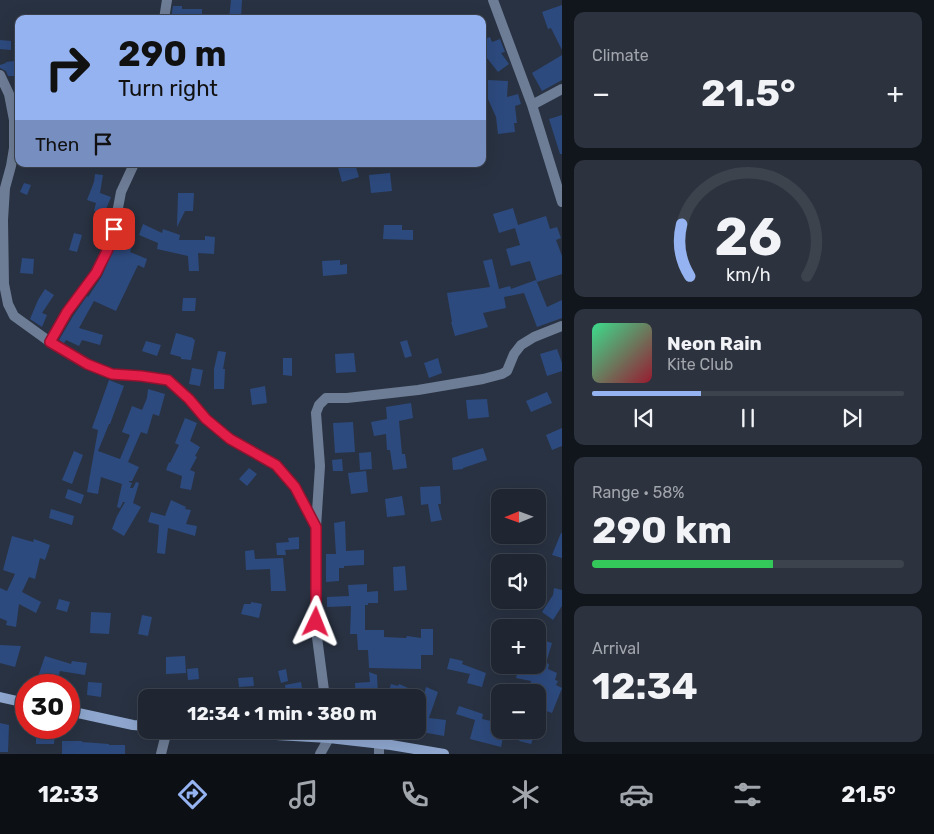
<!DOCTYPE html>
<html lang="en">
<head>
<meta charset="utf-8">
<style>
  body { margin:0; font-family:Rubik,sans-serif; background:#2c323e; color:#f1f3f6; height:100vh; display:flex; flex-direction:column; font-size:19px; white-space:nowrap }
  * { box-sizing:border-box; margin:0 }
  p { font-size:16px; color:#a1a5ac }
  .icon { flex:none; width:28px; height:28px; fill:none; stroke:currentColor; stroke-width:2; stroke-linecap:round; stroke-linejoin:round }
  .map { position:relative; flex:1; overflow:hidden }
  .drawer { display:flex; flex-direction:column; gap:12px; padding:12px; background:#11151c; width:372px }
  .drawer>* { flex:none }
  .top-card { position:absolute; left:15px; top:15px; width:471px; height:152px; border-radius:10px; box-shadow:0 5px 20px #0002,0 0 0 1px #3c434d; background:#95b2f1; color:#111; overflow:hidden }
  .needle { width:32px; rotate:269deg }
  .buttons { position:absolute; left:491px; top:489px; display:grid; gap:10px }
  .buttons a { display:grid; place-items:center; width:55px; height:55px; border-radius:10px; background:#1f2632; box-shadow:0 5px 20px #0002,0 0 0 1px #3c434d; font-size:25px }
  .speed { position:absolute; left:15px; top:674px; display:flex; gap:10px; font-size:25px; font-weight:700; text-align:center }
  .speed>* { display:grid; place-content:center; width:65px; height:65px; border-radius:50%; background:#1f2632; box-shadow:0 5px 20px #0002,0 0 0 1px #3c434d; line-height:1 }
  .speed .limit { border:8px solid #d22; background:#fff; color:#111 }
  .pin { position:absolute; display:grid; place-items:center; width:42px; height:42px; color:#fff; margin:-21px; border-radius:10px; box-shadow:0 2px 8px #0006 }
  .me { position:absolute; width:55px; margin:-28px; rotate:2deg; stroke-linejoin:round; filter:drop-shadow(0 0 4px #0008) }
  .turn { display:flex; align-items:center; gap:18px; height:105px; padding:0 20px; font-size:22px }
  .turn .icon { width:65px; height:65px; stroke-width:2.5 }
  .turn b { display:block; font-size:35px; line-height:42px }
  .then { display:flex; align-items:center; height:48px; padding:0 20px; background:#0003; gap:10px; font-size:19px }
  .big { font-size:38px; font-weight:700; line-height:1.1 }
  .drawer .tile { flex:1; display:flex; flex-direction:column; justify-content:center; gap:8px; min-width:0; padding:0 18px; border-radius:10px; background:#2c323e }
  .drawer .dial { align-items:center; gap:0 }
  .dial svg { height:130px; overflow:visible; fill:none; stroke:#3c434d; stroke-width:7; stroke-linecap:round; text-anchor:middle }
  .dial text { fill:#f1f3f6; stroke:none }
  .song { display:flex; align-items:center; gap:15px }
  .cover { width:60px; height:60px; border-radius:8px; background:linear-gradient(135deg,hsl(150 70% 55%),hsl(350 70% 35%)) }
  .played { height:5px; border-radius:2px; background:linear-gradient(90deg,#95b2f1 35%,#3c434d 35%) }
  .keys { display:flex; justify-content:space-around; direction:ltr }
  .heat { display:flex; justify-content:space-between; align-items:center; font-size:28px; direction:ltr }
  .charge { height:8px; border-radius:4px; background:linear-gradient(90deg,#34c759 58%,#3c434d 0) }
  .trip { position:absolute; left:138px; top:689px; width:288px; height:50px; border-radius:10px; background:#1f2632; box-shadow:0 5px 20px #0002,0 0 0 1px #3c434d; font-weight:700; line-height:50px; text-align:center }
  .menu { display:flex; height:80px; justify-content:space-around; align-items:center; background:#0c0f14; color:#a1a5ac }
  .menu .icon { width:35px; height:35px }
  .menu .on { color:#95b2f1 }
  .menu b { font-size:22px; color:#f1f3f6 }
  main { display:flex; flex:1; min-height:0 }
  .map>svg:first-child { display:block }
  .building { fill:#2d4a7e }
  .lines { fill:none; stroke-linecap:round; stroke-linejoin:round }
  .street { stroke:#6e7d96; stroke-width:10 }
  .secondary { stroke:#8fa7cf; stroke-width:10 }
  .route-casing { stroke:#92132f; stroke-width:12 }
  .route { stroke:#e11d48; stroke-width:9 }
</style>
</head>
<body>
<main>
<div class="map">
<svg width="562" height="754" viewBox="0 0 562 754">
  <rect width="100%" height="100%" fill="#293242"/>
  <path class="building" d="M 231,0 L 242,0 L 241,19 L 229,19 Z
    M 562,5 L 562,50 L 551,28 L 548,29 L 542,12 Z
    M 173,6 L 182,6 L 182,9 L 202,9 L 202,19 L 171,19 Z
    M 490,37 L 492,42 L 500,39 L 505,52 L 501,53 L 509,64 L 498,72 L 487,58 L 482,59 L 482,40 Z
    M 0,40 L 11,41 L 11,50 L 0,49 Z
    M 562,55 L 562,80 L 542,91 L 532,73 Z
    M 14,61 L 14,66 L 19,66 L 19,76 L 8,76 L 6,71 L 0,68 L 0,65 L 6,63 L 6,62 Z
    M 488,80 L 508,81 L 507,97 L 518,94 L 521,104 L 515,106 L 517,123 L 514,123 L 515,132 L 498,134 L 496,117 L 488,99 Z
    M 562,115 L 562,154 L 560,154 L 549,119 Z
    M 337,164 L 355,164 L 359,177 L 342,182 Z
    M 390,173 L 392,191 L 371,193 L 369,175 Z
    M 95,174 L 103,175 L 100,193 L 111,197 L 104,214 L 94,211 L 96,203 L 87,200 L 94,182 Z
    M 24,183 L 31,185 L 27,195 L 20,192 Z
    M 178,193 L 194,193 L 193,211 L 185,211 L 177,227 Z
    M 513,208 L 518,225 L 546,216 L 550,229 L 557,227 L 561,238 L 556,240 L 562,256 L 562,274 L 537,282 L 530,261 L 511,266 L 506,249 L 520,245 L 515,228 L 499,233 L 493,214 Z
    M 143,224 L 162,233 L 163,229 L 180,235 L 179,240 L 205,240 L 205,236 L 215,237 L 214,254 L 198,253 L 199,271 L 189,271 L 188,256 L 157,249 L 158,243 L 139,235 Z
    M 384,225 L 402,225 L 402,230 L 413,230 L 413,240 L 383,239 Z
    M 74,233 L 82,235 L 77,252 L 69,250 Z
    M 117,241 L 132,247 L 130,252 L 147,259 L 144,268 L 138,265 L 116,311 L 94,301 L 79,328 L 103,335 L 100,345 L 82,340 L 79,346 L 66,340 L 64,343 L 59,340 L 73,316 L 87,296 L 88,297 L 102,276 Z
    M 22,258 L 34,259 L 33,274 L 20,273 Z
    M 492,259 L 499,289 L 510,286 L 511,289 L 536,280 L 547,307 L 562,300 L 562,318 L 537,327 L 524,293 L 504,297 L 506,308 L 483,313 L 488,327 L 455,336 L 451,322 L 452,322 L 447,293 L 490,287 L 483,261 Z
    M 340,260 L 340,265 L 347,264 L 347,274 L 323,276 L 322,261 Z
    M 45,289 L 54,295 L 42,313 L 47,315 L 42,327 L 30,319 L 38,300 Z
    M 183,298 L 196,298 L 195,311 L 182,311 Z
    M 176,333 L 193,338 L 193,339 L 195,340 L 191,360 L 181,359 L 181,357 L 170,354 Z
    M 407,340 L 412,356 L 405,358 L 400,342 Z
    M 146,341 L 161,345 L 157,356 L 142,351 Z
    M 557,349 L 562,363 L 562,371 L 547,376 L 540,354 Z
    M 218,351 L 226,352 L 223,369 L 225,369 L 224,389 L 214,389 L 214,369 Z
    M 354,353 L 356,372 L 336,373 L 335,354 Z
    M 283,358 L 292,358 L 292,376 L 283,375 Z
    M 438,358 L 442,373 L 429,378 L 424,363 Z
    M 192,368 L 203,370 L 200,386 L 189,384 Z
    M 109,380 L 124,386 L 110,424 L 109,424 L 98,451 L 120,459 L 130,435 L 122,432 L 132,406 L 142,410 L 147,398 L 148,389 L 165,394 L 159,416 L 153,414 L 147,434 L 141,432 L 128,462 L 139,467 L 132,481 L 129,481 L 129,482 L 132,483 L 130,488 L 133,488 L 136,482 L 139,483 L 133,503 L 141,507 L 124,536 L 112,529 L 117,516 L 125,502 L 123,502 L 120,508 L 117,507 L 122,484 L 101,477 L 98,494 L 87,492 L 98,430 L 92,428 Z
    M 265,386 L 267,403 L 252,405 L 250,389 Z
    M 547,392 L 552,403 L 531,412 L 526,401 Z
    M 487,399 L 489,417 L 468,419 L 466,400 Z
    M 411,403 L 413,418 L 399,421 L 402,454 L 405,454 L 407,468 L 393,470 L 390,450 L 387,450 L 386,434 L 374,436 L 371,422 L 387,419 L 386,407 Z
    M 185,418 L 197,423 L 190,441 L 200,447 L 195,456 L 197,457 L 190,470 L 195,472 L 191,490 L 180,488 L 182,476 L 166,470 L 169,462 L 170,463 L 179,445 L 175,443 Z
    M 353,422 L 355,452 L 335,453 L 333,423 Z
    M 562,428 L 562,446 L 552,450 L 546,435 Z
    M 483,448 L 487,460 L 463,468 L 463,469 L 453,470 L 452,458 Z
    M 74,451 L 83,455 L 72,484 L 62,480 Z
    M 371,452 L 372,469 L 360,470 L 359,453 Z
    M 342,459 L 343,471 L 333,471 L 332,460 Z
    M 249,468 L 257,474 L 247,486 L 239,479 Z
    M 366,471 L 368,492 L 351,494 L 348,473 Z
    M 440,486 L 441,504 L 438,504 L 442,520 L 431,522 L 428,504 L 421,505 L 420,487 Z
    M 68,489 L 84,495 L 81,504 L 65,498 Z
    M 402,496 L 405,515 L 387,517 L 385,499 Z
    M 171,500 L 186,507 L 185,509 L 191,510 L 186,524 L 197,526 L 195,536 L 168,528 L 165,554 L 157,553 L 159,525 L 148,522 L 151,512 L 165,516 Z
    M 51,509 L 74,516 L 72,525 L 49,518 Z
    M 345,521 L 346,551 L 364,550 L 364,565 L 344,566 L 344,568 L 339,568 L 339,581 L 326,582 L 326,554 L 336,554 L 334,523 Z
    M 561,533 L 562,533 L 562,558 L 552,555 Z
    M 12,536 L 33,542 L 34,539 L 50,545 L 45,560 L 40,558 L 35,579 L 29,577 L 22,592 L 41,602 L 36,613 L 19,604 L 16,627 L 6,625 L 7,621 L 0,618 L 0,588 L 7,591 L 15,574 L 3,570 Z
    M 299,537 L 299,549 L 285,550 L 286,555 L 277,555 L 276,543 L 289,542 L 288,538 Z
    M 254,550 L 255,559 L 283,558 L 286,591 L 271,591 L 270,569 L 246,570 L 245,551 Z
    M 405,566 L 407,590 L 394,591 L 393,567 Z
    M 367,584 L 367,592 L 378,591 L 378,603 L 368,603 L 368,605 L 365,605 L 365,630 L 384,630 L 384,637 L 406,638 L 407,636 L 421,638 L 421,629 L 433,629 L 433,655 L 421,655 L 421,669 L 369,668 L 368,650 L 358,650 L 357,634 L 350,634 L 351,606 L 327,607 L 327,597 L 349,596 L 348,585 Z
    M 554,588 L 562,590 L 562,606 L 553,620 L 542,612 L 553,595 Z
    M 59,599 L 70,602 L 67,612 L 56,609 Z
    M 251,602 L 262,604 L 259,618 L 241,614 L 244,604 L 251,604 Z
    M 91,612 L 111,613 L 109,634 L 90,633 Z
    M 142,615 L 152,617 L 148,636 L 138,634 Z
    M 542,640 L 552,643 L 546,663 L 549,664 L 548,669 L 557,673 L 555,680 L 558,681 L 556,685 L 562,688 L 552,713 L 538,708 L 545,690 L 530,686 L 531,681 L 516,678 L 518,671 L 504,665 L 538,665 L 538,655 Z
    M 0,645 L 21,646 L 15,667 L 0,663 Z
    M 45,656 L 71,664 L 72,661 L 87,663 L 85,675 L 60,671 L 56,685 L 35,685 Z
    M 185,656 L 186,673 L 166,674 L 166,657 Z
    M 450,658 L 463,661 L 462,664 L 486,673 L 482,687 L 467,683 L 470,674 L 447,669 Z
    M 198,668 L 199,679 L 188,680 L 187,669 Z
    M 286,669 L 288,681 L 281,683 L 278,671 Z
    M 369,672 L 377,675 L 378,695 L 373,692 L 373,698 L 356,698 L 355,683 L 370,682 Z
    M 253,677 L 254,686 L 239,687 L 238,678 Z
    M 88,682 L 102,683 L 101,697 L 87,695 Z
    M 301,682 L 303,695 L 287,698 L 285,685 Z
    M 391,684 L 398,686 L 399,684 L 424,695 L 426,687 L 438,692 L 429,718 L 446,720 L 444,736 L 416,731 L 416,715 L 422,698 L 387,698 Z
    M 459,706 L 483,714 L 482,719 L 496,722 L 494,730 L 504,732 L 501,747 L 470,739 L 475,720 L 456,714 Z
    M 0,723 L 9,725 L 8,752 L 0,752 Z
    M 522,730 L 536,730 L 531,744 L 519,741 Z
    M 36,734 L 55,734 L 54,744 L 36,744 Z
    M 62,741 L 82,741 L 82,742 L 109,744 L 109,745 L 125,745 L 125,754 L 62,754 Z"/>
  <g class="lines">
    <path class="street" d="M 493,0 L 532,105 L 562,202
      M 164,19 L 167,0
      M 0,75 L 9,94 L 14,120 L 14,148 L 11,166 L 5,188 L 3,220 L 4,284 L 8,304 L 14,316 L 50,342 L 87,364 L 112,374 L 141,376 L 169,380 L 189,399 L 206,419 L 230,439 L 276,465 L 295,487 L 316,527
      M 532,105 L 562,89
      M 50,342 L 67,312 L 96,273 L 107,249 L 114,229 L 121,192 L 134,164
      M 325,698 L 315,622 L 316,527 L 320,466 L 316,413 L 319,405 L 326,398 L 347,398 L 418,390 L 483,379 L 502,374 L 507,371 L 514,354 L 521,345 L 534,337 L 562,326
      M 161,754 L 167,730
      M 320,754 L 329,738 L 328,730
      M 379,754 L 379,743"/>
    <path class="secondary" d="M 0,697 L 26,703
      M 69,711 L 133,725 L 146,726
      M 189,730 L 329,738 L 391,745 L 444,754"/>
  </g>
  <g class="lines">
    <defs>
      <path id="route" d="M 114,229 L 108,249 L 96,273 L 67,312 L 50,342 L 87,364 L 112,374 L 141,376 L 168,380 L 189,399 L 206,419 L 230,439 L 276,465 L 295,487 L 316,527 L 316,622"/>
    </defs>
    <use href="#route" class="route-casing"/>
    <use href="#route" class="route"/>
  </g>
</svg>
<div class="buttons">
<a><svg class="needle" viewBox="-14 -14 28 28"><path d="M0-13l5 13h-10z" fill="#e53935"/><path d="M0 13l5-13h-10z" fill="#a1a5ac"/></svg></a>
<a><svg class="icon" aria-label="sound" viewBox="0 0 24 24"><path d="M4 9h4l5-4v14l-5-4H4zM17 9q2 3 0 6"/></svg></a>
<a>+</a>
<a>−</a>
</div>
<div class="speed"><div class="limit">30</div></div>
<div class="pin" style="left:114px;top:229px;background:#d93025"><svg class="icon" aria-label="arrive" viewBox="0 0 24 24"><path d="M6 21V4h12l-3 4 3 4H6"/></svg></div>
<svg class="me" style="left:316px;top:622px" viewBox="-20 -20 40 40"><path d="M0-17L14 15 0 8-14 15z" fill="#e11d48" stroke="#fff" stroke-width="4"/></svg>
<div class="trip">12:34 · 1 min · 380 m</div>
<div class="top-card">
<div class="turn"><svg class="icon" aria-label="right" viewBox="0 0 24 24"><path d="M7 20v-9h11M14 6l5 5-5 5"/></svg><div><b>290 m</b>Turn right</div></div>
<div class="then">Then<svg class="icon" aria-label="arrive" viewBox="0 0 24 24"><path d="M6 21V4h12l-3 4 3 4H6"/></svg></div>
</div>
</div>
<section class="drawer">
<div class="tile"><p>Climate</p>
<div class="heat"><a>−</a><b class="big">21.5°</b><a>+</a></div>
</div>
<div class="tile dial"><svg viewBox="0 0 100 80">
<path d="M14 69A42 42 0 1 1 86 69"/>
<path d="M14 69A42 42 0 0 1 9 37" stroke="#95b2f1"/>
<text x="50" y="56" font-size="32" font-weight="700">26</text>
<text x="50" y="72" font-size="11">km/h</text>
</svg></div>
<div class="tile">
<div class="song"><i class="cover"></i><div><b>Neon Rain</b><p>Kite Club</p></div></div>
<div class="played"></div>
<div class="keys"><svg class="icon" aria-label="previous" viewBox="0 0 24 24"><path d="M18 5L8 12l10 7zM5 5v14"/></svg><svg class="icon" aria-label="pause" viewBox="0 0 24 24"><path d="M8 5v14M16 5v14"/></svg><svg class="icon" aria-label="next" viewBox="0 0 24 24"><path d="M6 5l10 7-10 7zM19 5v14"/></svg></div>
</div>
<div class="tile"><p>Range · 58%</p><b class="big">290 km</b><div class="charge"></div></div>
<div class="tile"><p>Arrival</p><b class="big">12:34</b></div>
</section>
</main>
<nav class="menu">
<b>12:33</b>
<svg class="icon on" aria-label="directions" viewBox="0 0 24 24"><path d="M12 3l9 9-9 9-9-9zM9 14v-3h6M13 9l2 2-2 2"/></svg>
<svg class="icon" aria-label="music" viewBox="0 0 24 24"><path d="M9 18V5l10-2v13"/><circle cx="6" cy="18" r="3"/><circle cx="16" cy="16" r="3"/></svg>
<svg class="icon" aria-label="phone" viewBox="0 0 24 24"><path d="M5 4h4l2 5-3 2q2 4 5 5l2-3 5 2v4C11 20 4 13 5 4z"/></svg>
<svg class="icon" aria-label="climate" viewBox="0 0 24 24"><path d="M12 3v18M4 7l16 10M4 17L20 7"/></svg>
<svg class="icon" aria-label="car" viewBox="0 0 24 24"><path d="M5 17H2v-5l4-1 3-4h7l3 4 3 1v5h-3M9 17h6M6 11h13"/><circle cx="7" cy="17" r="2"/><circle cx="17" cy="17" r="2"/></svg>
<svg class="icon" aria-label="filters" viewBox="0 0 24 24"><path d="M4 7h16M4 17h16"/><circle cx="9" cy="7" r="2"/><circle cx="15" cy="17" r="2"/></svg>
<b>21.5°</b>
</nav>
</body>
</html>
